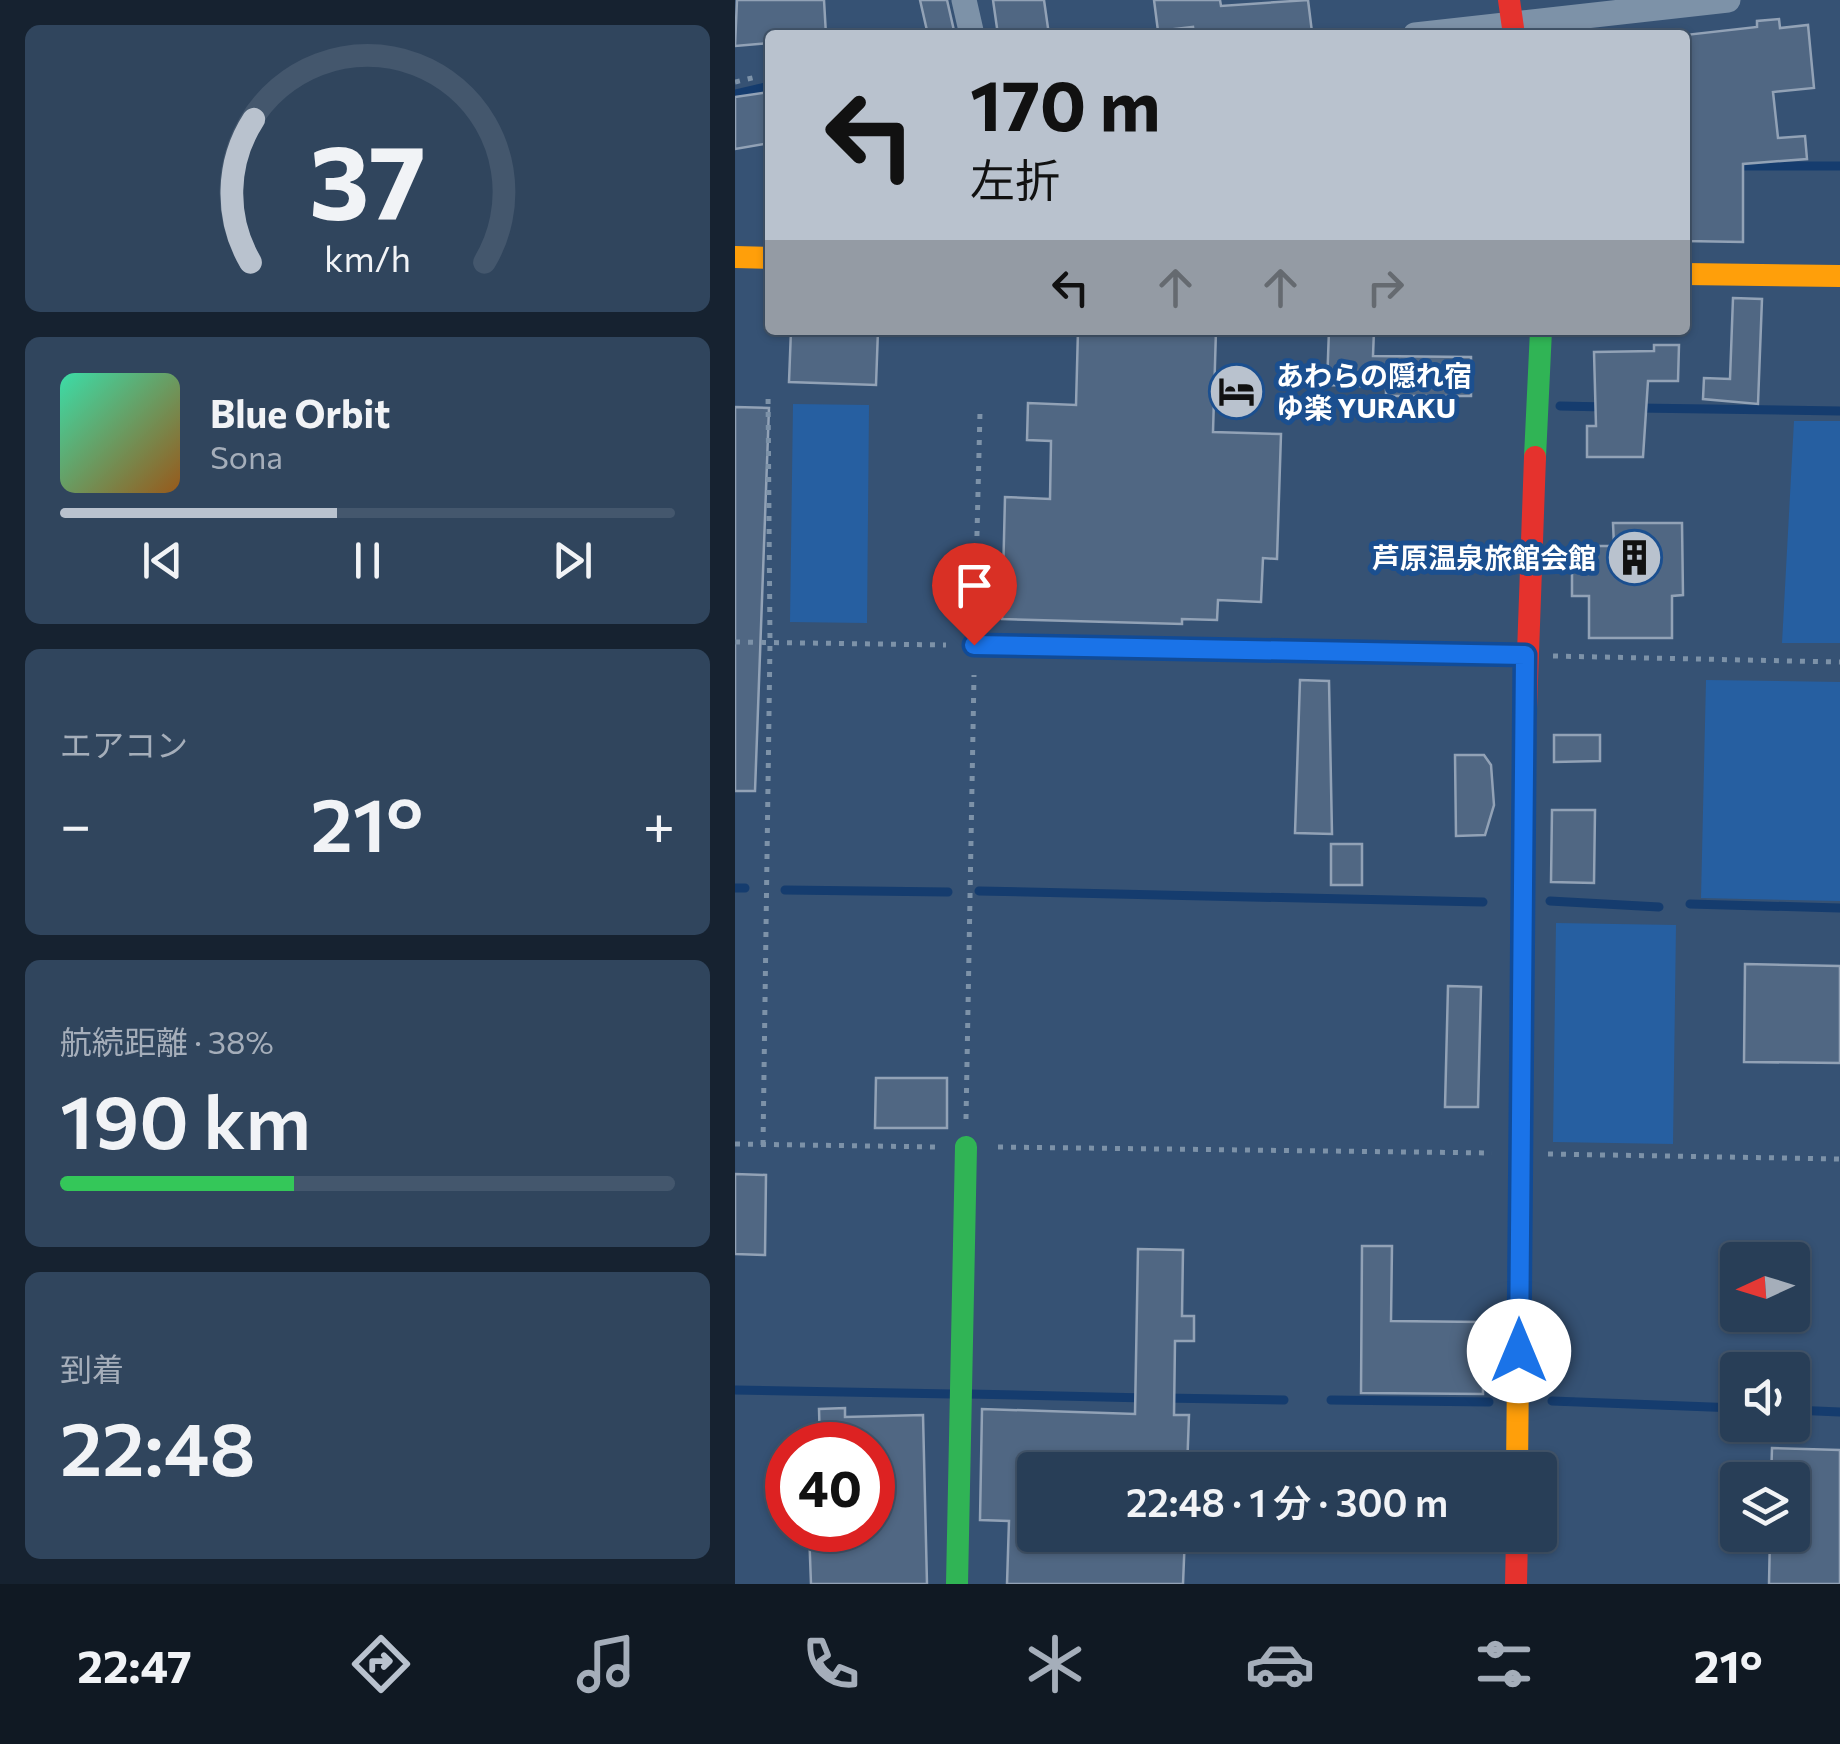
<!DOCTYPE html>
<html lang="ja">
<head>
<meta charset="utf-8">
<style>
  body { margin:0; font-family:Commissioner,"Noto Sans JP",sans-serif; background:#30455d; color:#f1f3f6; height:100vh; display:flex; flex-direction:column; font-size:38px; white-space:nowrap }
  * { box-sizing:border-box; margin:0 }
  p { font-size:32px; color:#a5aeba }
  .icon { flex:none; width:55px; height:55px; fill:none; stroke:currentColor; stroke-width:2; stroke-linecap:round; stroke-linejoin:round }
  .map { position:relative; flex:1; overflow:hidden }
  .panel { display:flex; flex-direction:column; gap:25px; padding:25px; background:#162230; width:735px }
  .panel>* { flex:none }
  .hud { position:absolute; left:30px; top:30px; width:925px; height:305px; border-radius:10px; box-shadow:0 2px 8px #0004,0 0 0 2px #44576d; background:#b9c2ce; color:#111; overflow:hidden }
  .needle { width:65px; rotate:266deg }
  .controls { position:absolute; left:985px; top:1242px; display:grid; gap:20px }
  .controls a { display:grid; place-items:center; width:90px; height:90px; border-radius:10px; background:#283e57; box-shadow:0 2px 8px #0004,0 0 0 2px #44576d; font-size:50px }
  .speed { position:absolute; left:30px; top:1422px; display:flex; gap:20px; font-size:50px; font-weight:700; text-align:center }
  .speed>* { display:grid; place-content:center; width:130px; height:130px; border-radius:50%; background:#283e57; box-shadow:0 2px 8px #0004,0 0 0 2px #44576d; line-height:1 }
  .speed .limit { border:15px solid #d22; background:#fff; color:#111 }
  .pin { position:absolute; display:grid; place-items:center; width:85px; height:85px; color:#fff; margin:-102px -42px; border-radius:50% 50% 50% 0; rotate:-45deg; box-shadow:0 0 10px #0007 }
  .pin .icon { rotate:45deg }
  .me { position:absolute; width:110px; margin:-55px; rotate:0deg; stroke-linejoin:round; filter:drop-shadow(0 0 8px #0008) }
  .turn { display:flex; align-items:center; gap:35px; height:210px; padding:0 40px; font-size:45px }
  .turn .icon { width:130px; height:130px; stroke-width:2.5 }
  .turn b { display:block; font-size:70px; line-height:85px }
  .lanes { display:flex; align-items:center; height:95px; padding:0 40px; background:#0003; justify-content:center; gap:50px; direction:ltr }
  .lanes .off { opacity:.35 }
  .big { font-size:75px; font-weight:600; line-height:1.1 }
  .panel .widget { flex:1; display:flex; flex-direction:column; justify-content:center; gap:15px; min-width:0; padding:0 35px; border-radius:15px; background:#30455d }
  .panel .dial { align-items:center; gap:0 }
  .dial svg { height:260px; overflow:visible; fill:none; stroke:#44576d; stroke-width:7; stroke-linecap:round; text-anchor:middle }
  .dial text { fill:#f1f3f6; stroke:none }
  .song { display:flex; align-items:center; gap:30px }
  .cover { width:120px; height:120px; border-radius:15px; background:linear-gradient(135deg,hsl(160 70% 55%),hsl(30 70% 35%)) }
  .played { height:10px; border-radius:5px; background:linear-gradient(90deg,#b9c2ce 45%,#44576d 45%) }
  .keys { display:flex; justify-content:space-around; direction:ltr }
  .heat { display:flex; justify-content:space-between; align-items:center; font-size:55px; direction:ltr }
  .charge { height:15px; border-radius:8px; background:linear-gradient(90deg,#34c759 38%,#44576d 0) }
  .trip { position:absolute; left:282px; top:1452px; width:540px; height:100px; border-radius:10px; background:#283e57; box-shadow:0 2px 8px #0004,0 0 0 2px #44576d; font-weight:600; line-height:100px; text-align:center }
  .dock { display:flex; height:160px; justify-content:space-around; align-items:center; background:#101923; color:#a5aeba }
  .dock .icon { width:70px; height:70px }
  .dock .on { color:#b9c2ce }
  .dock b { font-size:45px; color:#f1f3f6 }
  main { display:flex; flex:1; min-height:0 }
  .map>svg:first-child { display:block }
  .green { fill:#265fa1 }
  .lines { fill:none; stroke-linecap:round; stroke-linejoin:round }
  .stream { stroke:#153c6e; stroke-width:9 }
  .building { fill:#506783; stroke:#92a2b6; stroke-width:2.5 }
  .path { stroke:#7d92a8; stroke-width:5; stroke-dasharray:5 8; stroke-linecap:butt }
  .street { stroke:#7d92a8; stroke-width:25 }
  .fast { stroke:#30b455; stroke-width:22 }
  .slow { stroke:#ff9f0a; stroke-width:22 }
  .jam { stroke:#e5322d; stroke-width:22 }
  .route-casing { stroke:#114b97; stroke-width:25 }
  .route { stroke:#1a73e8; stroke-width:18 }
  .labels { text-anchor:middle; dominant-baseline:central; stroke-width:10; stroke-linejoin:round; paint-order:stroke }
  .poi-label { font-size:28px; font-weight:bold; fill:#fff; stroke:#1b4f8f; text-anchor:start }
</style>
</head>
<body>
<main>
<section class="panel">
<div class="widget dial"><svg viewBox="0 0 100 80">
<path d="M14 69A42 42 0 1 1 86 69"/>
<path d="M14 69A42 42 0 0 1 15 25" stroke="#b9c2ce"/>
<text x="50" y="56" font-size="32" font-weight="700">37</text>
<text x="50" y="72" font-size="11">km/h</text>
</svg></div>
<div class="widget">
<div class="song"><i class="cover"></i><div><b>Blue Orbit</b><p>Sona</p></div></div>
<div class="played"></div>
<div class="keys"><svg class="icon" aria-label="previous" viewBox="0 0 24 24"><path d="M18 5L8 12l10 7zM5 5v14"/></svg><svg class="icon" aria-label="pause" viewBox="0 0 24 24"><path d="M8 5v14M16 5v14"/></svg><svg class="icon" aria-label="next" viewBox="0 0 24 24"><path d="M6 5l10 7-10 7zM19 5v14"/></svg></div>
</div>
<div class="widget"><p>エアコン</p>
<div class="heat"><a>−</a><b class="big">21°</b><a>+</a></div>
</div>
<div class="widget"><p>航続距離 · 38%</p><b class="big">190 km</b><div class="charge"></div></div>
<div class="widget"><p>到着</p><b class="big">22:48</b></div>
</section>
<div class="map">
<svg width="1105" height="1584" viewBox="0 0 1105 1584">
  <rect width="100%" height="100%" fill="#365274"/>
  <path class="green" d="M 58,404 L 134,405 L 132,623 L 55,622 Z
    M 1059,421 L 1105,421 L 1105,643 L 1047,643 Z
    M 971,680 L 1105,682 L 1105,901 L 966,898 Z
    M 821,923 L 941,925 L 938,1144 L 818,1142 Z"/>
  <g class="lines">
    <path class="stream" d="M 0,94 L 35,86
      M 998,166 L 1105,166
      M 825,406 L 872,407
      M 902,408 L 1105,411
      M 0,888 L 10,888
      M 50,890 L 213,892
      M 244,891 L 748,902
      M 815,901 L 924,907
      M 955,904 L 1105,908
      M 0,1390 L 217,1394
      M 233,1394 L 412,1398
      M 428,1398 L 549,1400
      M 596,1400 L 754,1402
      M 817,1401 L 1002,1408
      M 1058,1410 L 1105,1412"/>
  </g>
  <path class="building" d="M 2,0 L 89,0 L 91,35 L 33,35 L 34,43 L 0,46 Z
    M 185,0 L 212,0 L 220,35 L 193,35 Z
    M 258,0 L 309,0 L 314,35 L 263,35 Z
    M 419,0 L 485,0 L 486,6 L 573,0 L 577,32 L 459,35 L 458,27 L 423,31 Z
    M 1044,19 L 1045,28 L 1073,25 L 1079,88 L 1038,92 L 1043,138 L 1070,136 L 1072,159 L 1008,164 L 1008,242 L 950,241 L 950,35 L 1022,27 L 1022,21 Z
    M 35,92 L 35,143 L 0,149 L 0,97 Z
    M 998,298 L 1027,299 L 1023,404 L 968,399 L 969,378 L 995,379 Z
    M 56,330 L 143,330 L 141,385 L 54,382 Z
    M 343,330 L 481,330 L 478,432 L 546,434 L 542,559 L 528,558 L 526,602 L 483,600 L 482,620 L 447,619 L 447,624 L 267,619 L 270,497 L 315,499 L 316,441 L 292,440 L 293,403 L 341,405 Z
    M 594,330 L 639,330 L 638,356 L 736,357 L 736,396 L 651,396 L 651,387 L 592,385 Z
    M 919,345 L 944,345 L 943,381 L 913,381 L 908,457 L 852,457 L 852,426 L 861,426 L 859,352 L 919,351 Z
    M 0,407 L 34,408 L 20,791 L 0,791 Z
    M 878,523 L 947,523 L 948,595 L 937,596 L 937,638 L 854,638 L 854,596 L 837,596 L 837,567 L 852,567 L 852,546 L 879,546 Z
    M 565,680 L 594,681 L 597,834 L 560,833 Z
    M 819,735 L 865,735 L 865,761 L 819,762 Z
    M 720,755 L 749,755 L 756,765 L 759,805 L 750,835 L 721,836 Z
    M 817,810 L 860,810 L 859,883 L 816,882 Z
    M 596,844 L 627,844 L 627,885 L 596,885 Z
    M 1010,964 L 1105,966 L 1105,1063 L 1009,1062 Z
    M 713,986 L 746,987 L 743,1107 L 710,1107 Z
    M 141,1078 L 212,1078 L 212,1128 L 140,1128 Z
    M 0,1174 L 31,1175 L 30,1255 L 0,1254 Z
    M 627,1246 L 657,1246 L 656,1321 L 748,1322 L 748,1394 L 626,1393 Z
    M 403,1249 L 448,1250 L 447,1316 L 459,1316 L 459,1341 L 440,1341 L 439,1415 L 454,1415 L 452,1470 L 300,1470 L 300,1535 L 450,1535 L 448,1584 L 272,1584 L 274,1521 L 245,1520 L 247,1409 L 400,1414 Z
    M 110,1408 L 110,1417 L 188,1415 L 192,1584 L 76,1584 L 74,1530 L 138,1530 L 138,1445 L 85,1445 L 84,1409 Z
    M 1037,1448 L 1105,1450 L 1105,1584 L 1034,1584 L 1035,1535 L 1058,1535 L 1058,1480 L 1036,1480 Z"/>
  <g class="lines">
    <path class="path" d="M 0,82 L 21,77
      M 240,614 L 245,412
      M 0,642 L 211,645
      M 818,656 L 1105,662
      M 231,1119 L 239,675
      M 0,1144 L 202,1147
      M 28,1145 L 35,642 L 33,391
      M 263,1147 L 757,1153
      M 813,1154 L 1105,1159"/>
    <path class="street" d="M 229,0 L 237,35
      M 680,35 L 993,0"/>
    <path class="fast" d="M 800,457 L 806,330
      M 239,645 L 790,655
      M 222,1584 L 231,1147"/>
    <path class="slow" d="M 0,257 L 35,258
      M 950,274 L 1105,276
      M 782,1470 L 789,765"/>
    <path class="jam" d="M 774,0 L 779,35
      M 789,765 L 800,457
      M 781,1584 L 782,1535"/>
  </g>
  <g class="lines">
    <defs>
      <path id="route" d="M 239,645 L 790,655 L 784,1351"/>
    </defs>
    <use href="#route" class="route-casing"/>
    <use href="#route" class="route"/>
  </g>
  <defs>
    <symbol id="hotel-disc" viewBox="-11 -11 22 22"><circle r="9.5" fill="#b9c2ce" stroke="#1b4f8f"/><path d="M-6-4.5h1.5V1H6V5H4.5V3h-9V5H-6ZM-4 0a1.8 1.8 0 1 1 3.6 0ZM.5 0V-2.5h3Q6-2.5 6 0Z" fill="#111"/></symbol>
    <symbol id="building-disc" viewBox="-11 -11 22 22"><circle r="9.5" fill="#b9c2ce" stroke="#1b4f8f"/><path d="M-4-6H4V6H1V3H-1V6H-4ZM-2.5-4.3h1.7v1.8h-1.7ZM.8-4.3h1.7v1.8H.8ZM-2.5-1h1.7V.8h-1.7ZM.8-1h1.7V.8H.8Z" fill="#111"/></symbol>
  </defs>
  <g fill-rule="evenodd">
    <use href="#hotel-disc" x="470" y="360" width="63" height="63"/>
    <use href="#building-disc" x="868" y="526" width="63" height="63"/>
  </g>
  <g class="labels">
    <g class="poi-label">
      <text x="541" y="375">あわらの隠れ宿<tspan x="541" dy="32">ゆ楽 YURAKU</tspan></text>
      <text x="861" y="557" text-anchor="end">芦原温泉旅館会館</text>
    </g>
  </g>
</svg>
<div class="controls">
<a><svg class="needle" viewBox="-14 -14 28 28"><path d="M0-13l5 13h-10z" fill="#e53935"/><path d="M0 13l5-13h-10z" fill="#a5aeba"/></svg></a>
<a><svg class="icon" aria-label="sound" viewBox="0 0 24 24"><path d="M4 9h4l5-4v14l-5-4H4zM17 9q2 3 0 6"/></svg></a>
<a><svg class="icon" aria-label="layers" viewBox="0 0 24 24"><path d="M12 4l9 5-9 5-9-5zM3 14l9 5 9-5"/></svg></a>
</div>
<div class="speed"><div class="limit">40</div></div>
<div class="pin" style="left:239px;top:645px;background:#d93025"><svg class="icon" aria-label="arrive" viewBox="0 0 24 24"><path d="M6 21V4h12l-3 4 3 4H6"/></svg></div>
<svg class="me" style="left:784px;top:1351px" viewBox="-20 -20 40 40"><circle r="19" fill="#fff"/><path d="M0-13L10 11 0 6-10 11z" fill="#1a73e8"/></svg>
<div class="trip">22:48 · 1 分 · 300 m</div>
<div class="hud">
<div class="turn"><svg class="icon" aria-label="left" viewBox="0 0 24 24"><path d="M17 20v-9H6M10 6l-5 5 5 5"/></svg><div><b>170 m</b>左折</div></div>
<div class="lanes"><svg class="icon" aria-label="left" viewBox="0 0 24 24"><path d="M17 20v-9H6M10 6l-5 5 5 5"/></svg><svg class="icon off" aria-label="ahead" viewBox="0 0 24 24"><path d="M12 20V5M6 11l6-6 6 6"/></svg><svg class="icon off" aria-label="ahead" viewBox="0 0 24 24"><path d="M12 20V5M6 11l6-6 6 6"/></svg><svg class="icon off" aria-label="right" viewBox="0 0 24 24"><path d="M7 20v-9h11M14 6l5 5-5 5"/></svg></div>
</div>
</div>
</main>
<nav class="dock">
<b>22:47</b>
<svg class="icon on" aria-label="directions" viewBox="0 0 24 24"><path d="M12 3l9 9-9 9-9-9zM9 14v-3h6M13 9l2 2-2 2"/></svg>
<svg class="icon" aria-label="music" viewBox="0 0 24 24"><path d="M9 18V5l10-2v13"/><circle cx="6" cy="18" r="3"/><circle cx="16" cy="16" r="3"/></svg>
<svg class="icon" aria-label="phone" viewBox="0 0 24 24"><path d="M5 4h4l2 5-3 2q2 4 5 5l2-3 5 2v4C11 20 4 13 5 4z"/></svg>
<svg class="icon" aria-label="climate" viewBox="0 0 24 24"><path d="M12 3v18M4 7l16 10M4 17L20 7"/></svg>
<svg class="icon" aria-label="car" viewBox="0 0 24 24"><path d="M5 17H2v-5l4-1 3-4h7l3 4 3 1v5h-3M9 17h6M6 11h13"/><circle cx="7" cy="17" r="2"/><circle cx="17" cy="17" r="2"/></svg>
<svg class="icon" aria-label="filters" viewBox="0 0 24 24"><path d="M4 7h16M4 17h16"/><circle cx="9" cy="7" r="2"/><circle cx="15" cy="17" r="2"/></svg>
<b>21°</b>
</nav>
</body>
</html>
